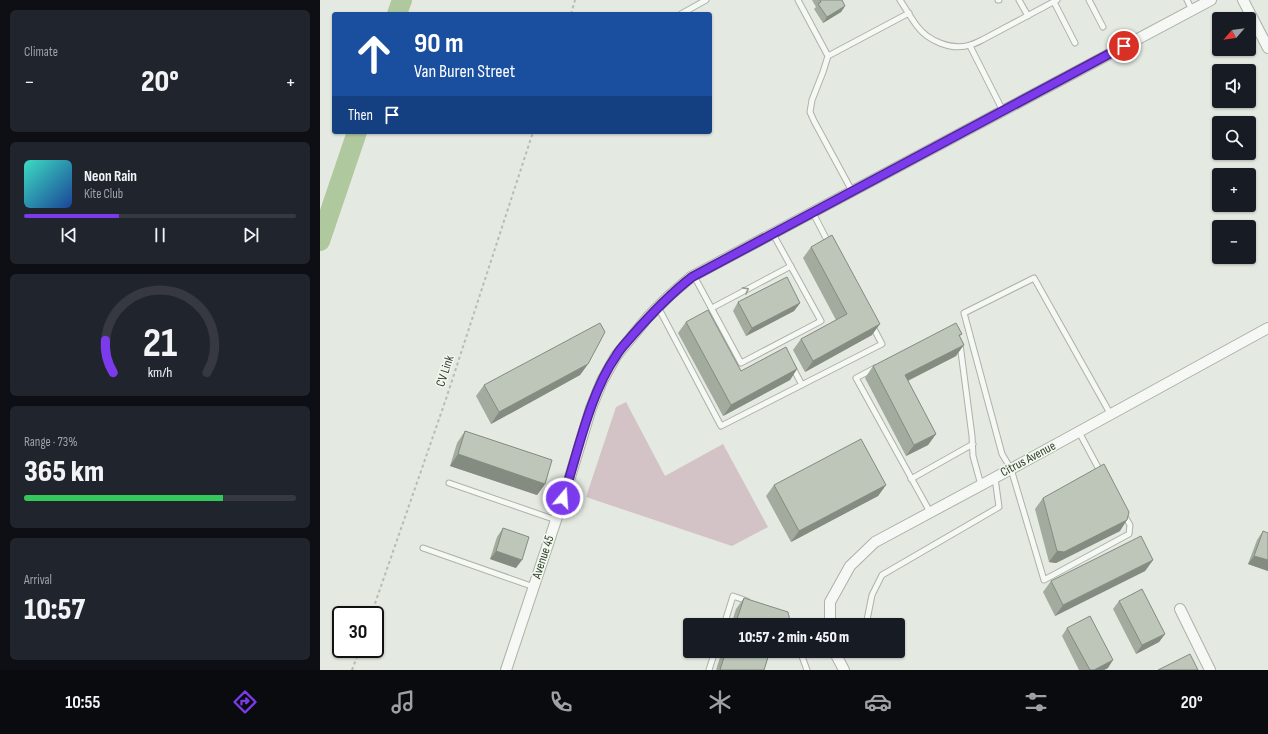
<!DOCTYPE html>
<html lang="en">
<head>
<meta charset="utf-8">
<style>
  body { margin:0; font-family:"Sofia Sans Condensed",sans-serif; background:#20242c; color:#f1f3f6; height:100vh; display:flex; flex-direction:column; font-size:15px; white-space:nowrap }
  * { box-sizing:border-box; margin:0 }
  p { font-size:13px; color:#9ea1a6 }
  .icon { flex:none; width:22px; height:22px; fill:none; stroke:currentColor; stroke-width:2; stroke-linecap:round; stroke-linejoin:round }
  .map { position:relative; flex:1; overflow:hidden }
  .side { display:flex; flex-direction:column; gap:10px; padding:10px; background:#0d0f14; width:320px }
  .side>* { flex:none }
  .banner { position:absolute; left:12px; top:12px; width:380px; height:122px; border-radius:4px; box-shadow:0 1px 3px #0004; background:#1a4fa0; color:#fff; overflow:hidden }
  .needle { width:26px; rotate:242deg }
  .buttons { position:absolute; left:892px; top:12px; display:grid; gap:8px }
  .buttons a { display:grid; place-items:center; width:44px; height:44px; border-radius:4px; background:#171b24; box-shadow:0 1px 3px #0004; font-size:20px }
  .speed { position:absolute; left:12px; top:606px; display:flex; gap:8px; font-size:20px; font-weight:700; text-align:center }
  .speed>* { display:grid; place-content:center; width:52px; height:52px; border-radius:50%; background:#171b24; box-shadow:0 1px 3px #0004; line-height:1 }
  .speed .limit { border:2px solid #111; border-radius:6px; background:#fff; color:#111 }
  .pin { position:absolute; display:grid; place-items:center; width:34px; height:34px; color:#fff; margin:-17px; border:2px solid #fff; border-radius:50%; box-shadow:0 1px 4px #0007 }
  .me { position:absolute; width:44px; margin:-22px; rotate:18deg; stroke-linejoin:round; filter:drop-shadow(0 0 3px #0008) }
  .turn { display:flex; align-items:center; gap:14px; height:84px; padding:0 16px; font-size:18px }
  .turn .icon { width:52px; height:52px; stroke-width:2.5 }
  .turn b { display:block; font-size:28px; line-height:34px }
  .then { display:flex; align-items:center; height:38px; padding:0 16px; background:#0003; gap:8px; font-size:15px }
  .big { font-size:30px; font-weight:800; line-height:1.1 }
  .side .widget { flex:1; display:flex; flex-direction:column; justify-content:center; gap:6px; min-width:0; padding:0 14px; border-radius:6px; background:#20242c }
  .side .dial { align-items:center; gap:0 }
  .dial svg { height:104px; overflow:visible; fill:none; stroke:#363941; stroke-width:7; stroke-linecap:round; text-anchor:middle }
  .dial text { fill:#f1f3f6; stroke:none }
  .song { display:flex; align-items:center; gap:12px }
  .cover { width:48px; height:48px; border-radius:6px; background:linear-gradient(135deg,hsl(170 70% 55%),hsl(220 70% 35%)) }
  .played { height:4px; border-radius:2px; background:linear-gradient(90deg,#7c3aed 35%,#363941 35%) }
  .keys { display:flex; justify-content:space-around; direction:ltr }
  .heat { display:flex; justify-content:space-between; align-items:center; font-size:22px; direction:ltr }
  .charge { height:6px; border-radius:3px; background:linear-gradient(90deg,#34c759 73%,#363941 0) }
  .trip { position:absolute; left:363px; top:618px; width:222px; height:40px; border-radius:4px; background:#171b24; box-shadow:0 1px 3px #0004; font-weight:800; line-height:40px; text-align:center }
  .tabs { display:flex; height:64px; justify-content:space-around; align-items:center; background:#090b0e; color:#9ea1a6 }
  .tabs .icon { width:28px; height:28px }
  .tabs .selected { color:#7c3aed }
  .tabs b { font-size:18px; color:#f1f3f6 }
  main { display:flex; flex:1; min-height:0 }
  .map>svg:first-child { display:block }
  .green { fill:#d3c2c6 }
  .lines { fill:none; stroke-linecap:round; stroke-linejoin:round }
  .river { stroke:#b0c89d; stroke-width:20 }
  .service-casing { stroke:#abb3a6; stroke-width:7 }
  .minor-casing { stroke:#abb3a6; stroke-width:12 }
  .path { stroke:#b6bdb3; stroke-width:2; stroke-dasharray:3 3; stroke-linecap:butt }
  .service { stroke:#f5f8f4; stroke-width:5 }
  .minor { stroke:#f5f8f4; stroke-width:10 }
  .wall { fill:#a3aa9e }
  .shaded-wall { fill:#848b81 }
  .building { fill:#bdc6b8; stroke:#848b81 }
  .oneway { stroke:#939c8f }
  .route-casing { stroke:#51269a; stroke-width:10 }
  .route { stroke:#7c3aed; stroke-width:7 }
  .labels { text-anchor:middle; dominant-baseline:central; stroke-width:3; stroke-linejoin:round; paint-order:stroke }
  .street-label { font-size:13px; fill:#31412a; stroke:#f3f7f1 }
</style>
</head>
<body>
<main>
<section class="side">
<div class="widget"><p>Climate</p>
<div class="heat"><a>−</a><b class="big">20°</b><a>+</a></div>
</div>
<div class="widget">
<div class="song"><i class="cover"></i><div><b>Neon Rain</b><p>Kite Club</p></div></div>
<div class="played"></div>
<div class="keys"><svg class="icon" aria-label="previous" viewBox="0 0 24 24"><path d="M18 5L8 12l10 7zM5 5v14"/></svg><svg class="icon" aria-label="pause" viewBox="0 0 24 24"><path d="M8 5v14M16 5v14"/></svg><svg class="icon" aria-label="next" viewBox="0 0 24 24"><path d="M6 5l10 7-10 7zM19 5v14"/></svg></div>
</div>
<div class="widget dial"><svg viewBox="0 0 100 80">
<path d="M14 69A42 42 0 1 1 86 69"/>
<path d="M14 69A42 42 0 0 1 8 44" stroke="#7c3aed"/>
<text x="50" y="56" font-size="32" font-weight="700">21</text>
<text x="50" y="72" font-size="11">km/h</text>
</svg></div>
<div class="widget"><p>Range · 73%</p><b class="big">365 km</b><div class="charge"></div></div>
<div class="widget"><p>Arrival</p><b class="big">10:57</b></div>
</section>
<div class="map">
<svg width="948" height="670" viewBox="0 0 948 670">
  <rect width="100%" height="100%" fill="#e4e9e1"/>
  <path class="green" d="M 306,402 L 345,476 L 403,444 L 448,527 L 412,546 L 266,497 L 296,407 Z"/>
  <g class="lines">
    <path class="river" d="M 77,14 L 82,0
      M 0,241 L 37,132"/>
    <defs>
      <path id="service" d="M 478,0 L 508,56 L 503,72 L 492,100 L 490,112 L 494,121 L 532,191
        M 580,0 C 586,9 591,18 597,26 C 608,41 632,51 650,45 C 654,44 658,42 662,40 L 737,0
        M 678,0 L 679,0
        M 699,0 L 708,16
        M 769,0 L 783,27
        M 867,0 L 872,10
        M 734,2 L 755,43
        M 361,14 L 386,0
        M 650,46 L 683,111
        M 508,56 L 589,13
        M 493,213 L 509,244
        M 374,276 L 421,363 L 501,321 L 453,234
        M 338,307 L 401,426 L 562,344 L 553,327
        M 392,308 L 471,266
        M 640,344 L 652,436 L 653,456 L 661,485
        M 472,366 L 482,385
        M 555,368 L 536,378 L 610,512
        M 791,415 L 714,278 L 644,313 L 682,454 L 691,469 L 724,580 L 809,534 L 810,525 L 804,515
        M 759,432 L 781,473
        M 591,479 L 653,444
        M 129,483 L 236,520
        M 103,548 L 214,587
        M 404,625 L 413,596 L 427,601
        M 546,625 L 552,595 L 562,575 L 679,507 L 675,478
        M 480,651 L 487,670
        M 389,670 L 395,651"/>
      <path id="minor" d="M 923,0 L 948,48
        M 860,609 L 890,670
        M 510,625 L 510,602 L 530,566 L 555,542 L 691,469 L 948,328
        M 514,651 L 524,670
        M 186,670 L 247,487 L 271,408 L 282,381 L 296,356 L 328,317 L 349,296 L 371,277 L 891,0"/>
    </defs>
    <use href="#service" class="service-casing"/>
    <use href="#minor" class="minor-casing"/>
    <path class="path" d="M 251,14 L 255,0
      M 51,615 L 126,399 L 213,132
      M 32,670 L 40,649"/>
    <use href="#service" class="service"/>
    <use href="#minor" class="minor"/>
  </g>
  <path class="wall" d="M 492,0 L 522,0 L 525,6 L 521,12 L 503,23 L 494,9 L 496,7 Z
    M 491,247 L 552,335 L 485,372 L 473,350 L 481,339 L 516,320 L 483,258 Z
    M 418,302 L 480,303 L 474,311 L 426,336 L 413,311 Z
    M 366,322 L 421,371 L 477,369 L 470,380 L 403,416 L 358,333 Z
    M 642,334 L 640,336 L 636,356 L 588,381 L 616,434 L 608,445 L 586,456 L 545,378 L 553,366 Z
    M 268,364 L 260,375 L 171,424 L 156,396 L 164,385 Z
    M 145,431 L 225,484 L 217,495 L 130,466 L 137,443 Z
    M 454,485 L 566,485 L 558,496 L 471,542 L 446,496 Z
    M 723,498 L 800,531 L 736,563 L 729,562 L 715,509 Z
    M 183,528 L 196,568 L 170,559 L 177,537 Z
    M 943,531 L 948,533 L 948,571 L 928,564 L 937,540 Z
    M 833,560 L 825,571 L 735,616 L 723,592 L 731,581 Z
    M 424,598 L 471,625 L 411,625 L 416,609 Z
    M 799,601 L 845,634 L 839,642 L 816,654 L 793,609 Z
    M 747,628 L 788,668 L 784,670 L 759,670 L 742,636 Z
    M 402,651 L 450,651 L 444,670 L 396,670 Z"/>
  <path class="shaded-wall" d="M 525,6 L 521,12 L 503,23 L 507,17 Z
    M 480,303 L 474,311 L 426,336 L 432,328 Z
    M 560,324 L 552,335 L 485,372 L 493,361 Z
    M 644,345 L 636,356 L 577,386 L 585,375 Z
    M 268,364 L 260,375 L 171,424 L 179,412 Z
    M 477,369 L 470,380 L 403,416 L 411,405 Z
    M 616,434 L 608,445 L 586,456 L 594,445 Z
    M 138,454 L 225,484 L 217,495 L 130,466 Z
    M 566,485 L 558,496 L 471,542 L 479,531 Z
    M 807,520 L 800,531 L 736,563 L 729,562 L 737,551 Z
    M 176,551 L 202,560 L 196,568 L 170,559 Z
    M 934,556 L 948,560 L 948,571 L 928,564 Z
    M 833,560 L 825,571 L 735,616 L 743,605 Z
    M 459,623 L 468,625 L 458,625 Z
    M 845,634 L 839,642 L 816,654 L 822,645 Z
    M 793,660 L 788,668 L 784,670 L 774,670 Z"/>
  <path class="building" d="M 500,0 L 522,0 L 525,6 L 507,17 L 498,4 L 501,2 Z
    M 512,235 L 560,324 L 493,361 L 481,339 L 527,314 L 491,247 Z
    M 467,277 L 480,303 L 432,328 L 418,302 Z
    M 388,310 L 421,371 L 466,347 L 477,369 L 411,405 L 366,322 Z
    M 280,323 L 285,332 L 268,364 L 179,412 L 164,385 Z
    M 636,323 L 642,334 L 639,335 L 644,345 L 585,375 L 616,434 L 594,445 L 553,366 Z
    M 145,431 L 232,460 L 225,484 L 138,454 Z
    M 541,439 L 566,485 L 479,531 L 454,485 Z
    M 784,464 L 809,512 L 807,520 L 744,552 L 737,551 L 723,498 Z
    M 183,528 L 209,537 L 202,560 L 176,551 Z
    M 943,531 L 948,533 L 948,560 L 934,556 Z
    M 821,536 L 833,560 L 743,605 L 731,581 Z
    M 822,589 L 845,634 L 822,645 L 799,601 Z
    M 424,598 L 468,612 L 471,625 L 468,625 L 459,623 L 459,625 L 415,625 Z
    M 770,616 L 793,660 L 774,670 L 770,670 L 747,628 Z
    M 406,651 L 450,651 L 444,670 L 400,670 Z
    M 870,654 L 878,670 L 838,670 Z"/>
  <defs><path id="oneway-chevron" d="M-2-3.5L2.5 0L-2 3.5" fill="none" stroke-width="1.6" stroke-linecap="round" stroke-linejoin="round"/></defs>
  <use class="oneway" href="#oneway-chevron" transform="translate(426 290) rotate(-28)"/>
  <g class="lines">
    <defs>
      <path id="route" d="M 243,498 C 258,453 269,395 296,356 C 300,349 306,343 311,337 C 330,315 349,295 372,277 L 804,46"/>
    </defs>
    <use href="#route" class="route-casing"/>
    <use href="#route" class="route"/>
  </g>
  <g class="labels">
    <g class="street-label">
      <text transform="translate(125 371) rotate(-72)">CV Link</text>
      <text transform="translate(708 459) rotate(-28)">Citrus Avenue</text>
      <text transform="translate(223 557) rotate(-72)">Avenue 45</text>
    </g>
  </g>
</svg>
<div class="buttons">
<a><svg class="needle" viewBox="-14 -14 28 28"><path d="M0-13l5 13h-10z" fill="#e53935"/><path d="M0 13l5-13h-10z" fill="#9ea1a6"/></svg></a>
<a><svg class="icon" aria-label="sound" viewBox="0 0 24 24"><path d="M4 9h4l5-4v14l-5-4H4zM17 9q2 3 0 6"/></svg></a>
<a><svg class="icon" aria-label="search" viewBox="0 0 24 24"><circle cx="10" cy="10" r="6"/><path d="M15 15l6 6"/></svg></a>
<a>+</a>
<a>−</a>
</div>
<div class="speed"><div class="limit">30</div></div>
<div class="pin" style="left:804px;top:46px;background:#d93025"><svg class="icon" aria-label="arrive" viewBox="0 0 24 24"><path d="M6 21V4h12l-3 4 3 4H6"/></svg></div>
<svg class="me" style="left:243px;top:498px" viewBox="-20 -20 40 40"><circle r="17" fill="#7c3aed" stroke="#fff" stroke-width="3"/><path d="M0-11L8 9 0 5-8 9z" fill="#fff"/></svg>
<div class="trip">10:57 · 2 min · 450 m</div>
<div class="banner">
<div class="turn"><svg class="icon" aria-label="ahead" viewBox="0 0 24 24"><path d="M12 20V5M6 11l6-6 6 6"/></svg><div><b>90 m</b>Van Buren Street</div></div>
<div class="then">Then<svg class="icon" aria-label="arrive" viewBox="0 0 24 24"><path d="M6 21V4h12l-3 4 3 4H6"/></svg></div>
</div>
</div>
</main>
<nav class="tabs">
<b>10:55</b>
<svg class="icon selected" aria-label="directions" viewBox="0 0 24 24"><path d="M12 3l9 9-9 9-9-9zM9 14v-3h6M13 9l2 2-2 2"/></svg>
<svg class="icon" aria-label="music" viewBox="0 0 24 24"><path d="M9 18V5l10-2v13"/><circle cx="6" cy="18" r="3"/><circle cx="16" cy="16" r="3"/></svg>
<svg class="icon" aria-label="phone" viewBox="0 0 24 24"><path d="M5 4h4l2 5-3 2q2 4 5 5l2-3 5 2v4C11 20 4 13 5 4z"/></svg>
<svg class="icon" aria-label="climate" viewBox="0 0 24 24"><path d="M12 3v18M4 7l16 10M4 17L20 7"/></svg>
<svg class="icon" aria-label="car" viewBox="0 0 24 24"><path d="M5 17H2v-5l4-1 3-4h7l3 4 3 1v5h-3M9 17h6M6 11h13"/><circle cx="7" cy="17" r="2"/><circle cx="17" cy="17" r="2"/></svg>
<svg class="icon" aria-label="filters" viewBox="0 0 24 24"><path d="M4 7h16M4 17h16"/><circle cx="9" cy="7" r="2"/><circle cx="15" cy="17" r="2"/></svg>
<b>20°</b>
</nav>
</body>
</html>
